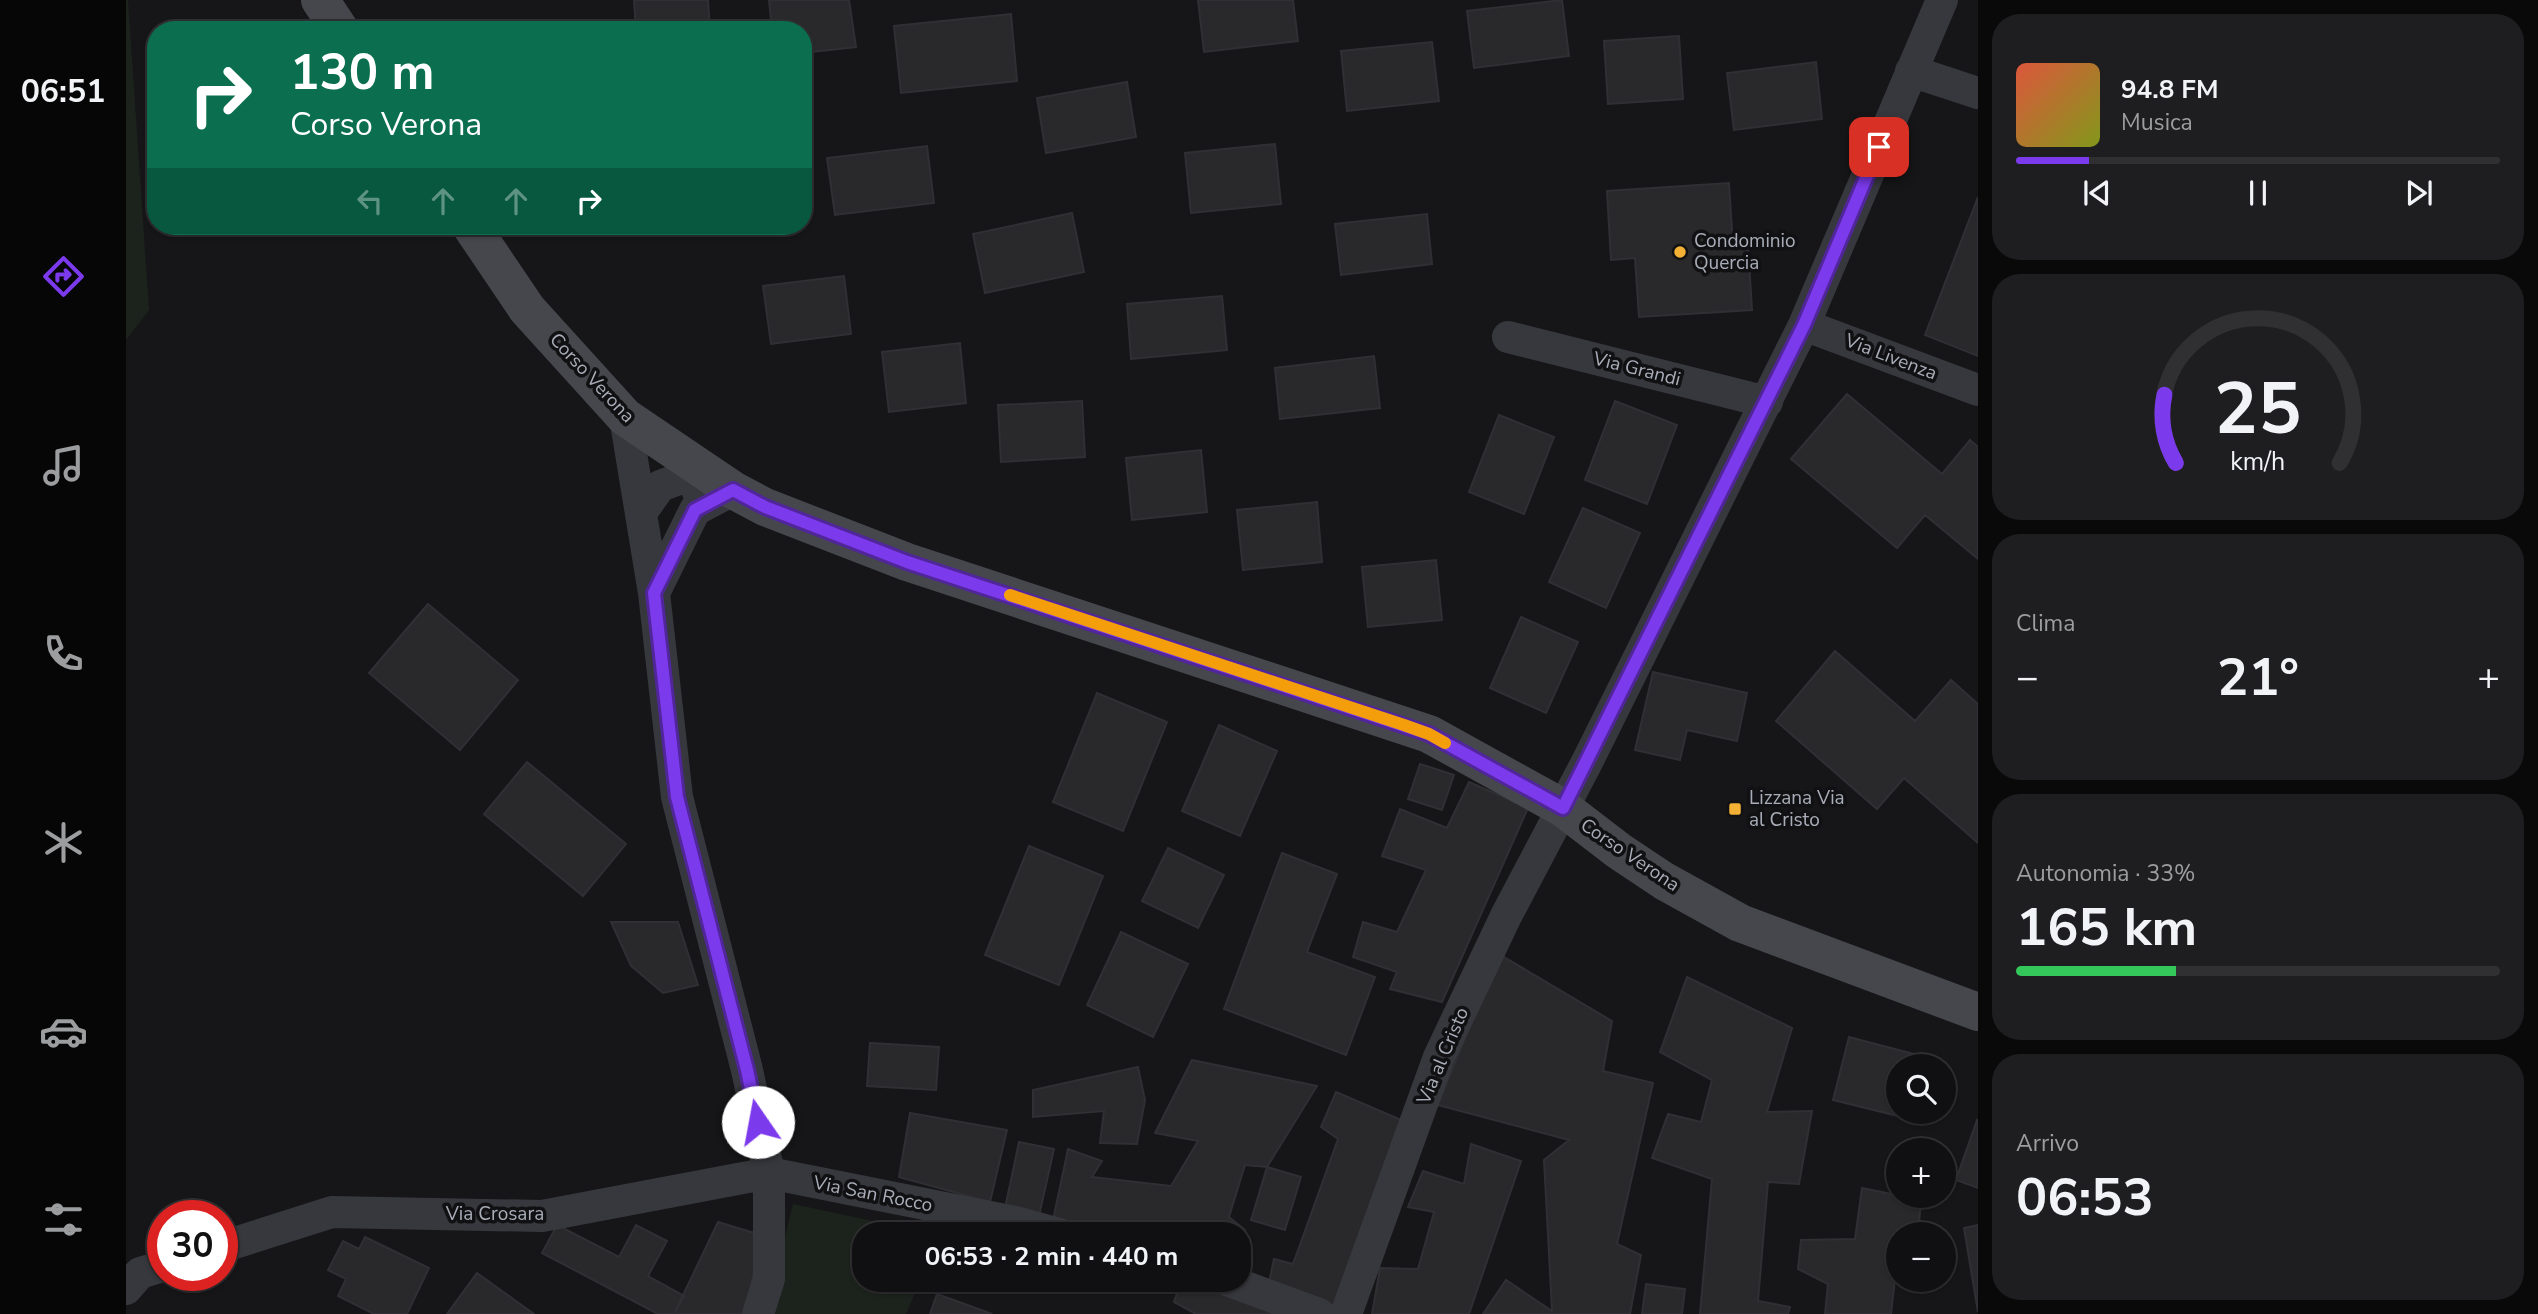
<!DOCTYPE html>
<html lang="it">
<head>
<meta charset="utf-8">
<style>
  body { margin:0; font-family:"Nunito Sans",sans-serif; background:#1e1e20; color:#f1f3f6; height:100vh; display:flex; flex-direction:column; font-size:26px; white-space:nowrap }
  * { box-sizing:border-box; margin:0 }
  p { font-size:23px; color:#9c9d9f }
  .icon { flex:none; width:38px; height:38px; fill:none; stroke:currentColor; stroke-width:2; stroke-linecap:round; stroke-linejoin:round }
  .map { position:relative; flex:1; overflow:hidden }
  .details { display:flex; flex-direction:column; gap:14px; padding:14px; background:#09090a; width:560px }
  .details>* { flex:none }
  .guide { position:absolute; left:21px; top:21px; width:665px; height:214px; border-radius:28px; box-shadow:0 2px 5px #0004,0 0 0 2px #303032; background:#0b6e4f; color:#fff; overflow:hidden }
  .tools { position:absolute; left:1760px; top:1054px; display:grid; gap:14px }
  .tools a { display:grid; place-items:center; width:70px; height:70px; border-radius:50%; background:#101012; box-shadow:0 2px 5px #0004,0 0 0 2px #303032; font-size:35px }
  .speed { position:absolute; left:21px; top:1200px; display:flex; gap:14px; font-size:35px; font-weight:700; text-align:center }
  .speed>* { display:grid; place-content:center; width:91px; height:91px; border-radius:50%; background:#101012; box-shadow:0 2px 5px #0004,0 0 0 2px #303032; line-height:1 }
  .speed .limit { border:10px solid #d22; background:#fff; color:#111 }
  .pin { position:absolute; display:grid; place-items:center; width:60px; height:60px; color:#fff; margin:-30px; border-radius:14px; box-shadow:0 4px 10px #0006 }
  .me { position:absolute; width:77px; margin:-38px; rotate:348deg; stroke-linejoin:round; filter:drop-shadow(0 0 5px #0008) }
  .turn { display:flex; align-items:center; gap:24px; height:147px; padding:0 28px; font-size:32px }
  .turn .icon { width:91px; height:91px; stroke-width:2.5 }
  .turn b { display:block; font-size:49px; line-height:60px }
  .lanes { display:flex; align-items:center; height:66px; padding:0 28px; background:#0003; justify-content:center; gap:35px; direction:ltr }
  .lanes .off { opacity:.35 }
  .big { font-size:52px; font-weight:700; line-height:1.1 }
  .details .widget { flex:1; display:flex; flex-direction:column; justify-content:center; gap:10px; min-width:0; padding:0 24px; border-radius:28px; background:#1e1e20 }
  .details .dial { align-items:center; gap:0 }
  .dial svg { height:182px; overflow:visible; fill:none; stroke:#303032; stroke-width:7; stroke-linecap:round; text-anchor:middle }
  .dial text { fill:#f1f3f6; stroke:none }
  .song { display:flex; align-items:center; gap:21px }
  .cover { width:84px; height:84px; border-radius:10px; background:linear-gradient(135deg,hsl(10 70% 55%),hsl(70 70% 35%)) }
  .played { height:7px; border-radius:4px; background:linear-gradient(90deg,#7c3aed 15%,#303032 15%) }
  .keys { display:flex; justify-content:space-around; direction:ltr }
  .heat { display:flex; justify-content:space-between; align-items:center; font-size:38px; direction:ltr }
  .charge { height:10px; border-radius:5px; background:linear-gradient(90deg,#34c759 33%,#303032 0) }
  .trip { position:absolute; left:726px; top:1222px; width:399px; height:70px; border-radius:28px; background:#101012; box-shadow:0 2px 5px #0004,0 0 0 2px #303032; font-weight:700; line-height:70px; text-align:center }
  main { display:flex; flex:1; min-height:0 }
  .tab-bar { display:flex; flex-direction:column; width:126px; justify-content:space-around; align-items:center; background:#060607; color:#9c9d9f }
  .tab-bar .icon { width:49px; height:49px }
  .tab-bar .current { color:#7c3aed }
  .tab-bar b { font-size:32px; color:#f1f3f6 }
  .map>svg:first-child { display:block }
  .green { fill:#1c231d }
  .building { fill:#29292c; stroke:#303034; stroke-width:2 }
  .lines { fill:none; stroke-linecap:round; stroke-linejoin:round }
  .street { stroke:#37383d; stroke-width:32 }
  .secondary { stroke:#45474d; stroke-width:38 }
  .route-casing { stroke:#51269a; stroke-width:18 }
  .route { stroke:#7c3aed; stroke-width:12 }
  .slow { stroke:#f59e0b; stroke-width:12 }
  .poi-dot { fill:#f2b134; stroke:#111113; stroke-width:2.5 }
  .labels { text-anchor:middle; dominant-baseline:central; stroke-width:7; stroke-linejoin:round; paint-order:stroke }
  .poi-label { font-size:19px; fill:#a8adb8; stroke:#111113; text-anchor:start }
  .street-label { font-size:19px; fill:#a8adb8; stroke:#111113 }
</style>
</head>
<body>
<main>
<nav class="tab-bar">
<b>06:51</b>
<svg class="icon current" aria-label="directions" viewBox="0 0 24 24"><path d="M12 3l9 9-9 9-9-9zM9 14v-3h6M13 9l2 2-2 2"/></svg>
<svg class="icon" aria-label="music" viewBox="0 0 24 24"><path d="M9 18V5l10-2v13"/><circle cx="6" cy="18" r="3"/><circle cx="16" cy="16" r="3"/></svg>
<svg class="icon" aria-label="phone" viewBox="0 0 24 24"><path d="M5 4h4l2 5-3 2q2 4 5 5l2-3 5 2v4C11 20 4 13 5 4z"/></svg>
<svg class="icon" aria-label="climate" viewBox="0 0 24 24"><path d="M12 3v18M4 7l16 10M4 17L20 7"/></svg>
<svg class="icon" aria-label="car" viewBox="0 0 24 24"><path d="M5 17H2v-5l4-1 3-4h7l3 4 3 1v5h-3M9 17h6M6 11h13"/><circle cx="7" cy="17" r="2"/><circle cx="17" cy="17" r="2"/></svg>
<svg class="icon" aria-label="filters" viewBox="0 0 24 24"><path d="M4 7h16M4 17h16"/><circle cx="9" cy="7" r="2"/><circle cx="15" cy="17" r="2"/></svg>
</nav>
<div class="map">
<svg width="1852" height="1314" viewBox="0 0 1852 1314">
  <rect width="100%" height="100%" fill="#161618"/>
  <path class="green" d="M 0,0 L 2,0 L 23,310 L 0,340 Z
    M 667,1204 L 808,1234 L 738,1234 L 738,1279 L 795,1279 L 780,1314 L 640,1314 Z"/>
  <path class="building" d="M 508,0 L 582,0 L 584,30 L 510,30 Z
    M 643,0 L 723,0 L 730,47 L 677,53 L 677,30 L 646,30 Z
    M 1072,0 L 1167,0 L 1172,41 L 1078,52 Z
    M 1436,0 L 1443,56 L 1348,68 L 1341,11 Z
    M 885,14 L 891,81 L 775,93 L 768,26 Z
    M 1553,36 L 1557,99 L 1482,104 L 1478,41 Z
    M 1306,42 L 1313,101 L 1221,111 L 1215,51 Z
    M 1690,62 L 1696,119 L 1608,130 L 1601,73 Z
    M 1001,82 L 1010,137 L 920,153 L 911,98 Z
    M 1149,144 L 1155,204 L 1065,213 L 1059,153 Z
    M 801,146 L 808,203 L 709,215 L 701,158 Z
    M 1603,183 L 1607,246 L 1622,245 L 1626,310 L 1513,317 L 1509,258 L 1485,260 L 1481,191 Z
    M 1852,197 L 1852,356 L 1799,335 Z
    M 946,213 L 958,272 L 859,293 L 847,234 Z
    M 1301,214 L 1306,264 L 1215,275 L 1209,224 Z
    M 718,276 L 725,334 L 645,344 L 637,286 Z
    M 1096,296 L 1101,350 L 1005,359 L 1001,304 Z
    M 834,343 L 840,403 L 763,412 L 756,352 Z
    M 1248,356 L 1254,408 L 1154,419 L 1149,368 Z
    M 1721,394 L 1816,474 L 1844,440 L 1852,447 L 1852,559 L 1799,515 L 1771,548 L 1665,459 Z
    M 956,401 L 959,457 L 875,462 L 872,405 Z
    M 1489,401 L 1551,425 L 1521,504 L 1459,480 Z
    M 1373,415 L 1428,437 L 1398,514 L 1343,492 Z
    M 1075,450 L 1081,512 L 1006,520 L 1000,458 Z
    M 1191,502 L 1196,562 L 1117,570 L 1111,510 Z
    M 1457,508 L 1514,533 L 1480,608 L 1423,582 Z
    M 1310,560 L 1316,620 L 1242,627 L 1236,567 Z
    M 302,604 L 392,680 L 334,750 L 243,673 Z
    M 1395,617 L 1452,642 L 1420,713 L 1364,688 Z
    M 1709,651 L 1789,721 L 1825,680 L 1852,704 L 1852,843 L 1778,778 L 1751,809 L 1650,721 Z
    M 1527,672 L 1621,693 L 1611,741 L 1561,730 L 1554,760 L 1509,750 Z
    M 971,693 L 1041,722 L 997,831 L 927,802 Z
    M 1093,725 L 1151,751 L 1114,836 L 1056,811 Z
    M 401,762 L 500,844 L 457,896 L 358,814 Z
    M 1294,764 L 1328,775 L 1316,810 L 1282,799 Z
    M 1343,782 L 1402,808 L 1316,1002 L 1264,989 L 1271,972 L 1227,957 L 1237,922 L 1271,932 L 1300,870 L 1256,856 L 1274,809 L 1321,828 Z
    M 903,846 L 977,876 L 933,985 L 859,955 Z
    M 1042,848 L 1098,875 L 1072,928 L 1016,901 Z
    M 1156,853 L 1211,874 L 1181,952 L 1249,977 L 1220,1055 L 1098,1009 Z
    M 485,922 L 552,922 L 572,985 L 537,993 L 505,966 Z
    M 995,932 L 1062,964 L 1027,1037 L 961,1005 Z
    M 1373,954 L 1486,1021 L 1477,1071 L 1527,1083 L 1491,1244 L 1515,1255 L 1504,1314 L 1357,1314 L 1380,1280 L 1426,1311 L 1418,1160 L 1443,1140 L 1312,1105 Z
    M 1561,977 L 1666,1028 L 1641,1112 L 1686,1111 L 1673,1184 L 1642,1182 L 1632,1301 L 1664,1307 L 1662,1314 L 1574,1314 L 1586,1179 L 1526,1158 L 1542,1114 L 1575,1122 L 1586,1080 L 1534,1052 Z
    M 1723,1037 L 1803,1058 L 1801,1066 L 1773,1066 L 1773,1111 L 1790,1111 L 1788,1120 L 1707,1100 Z
    M 744,1043 L 813,1047 L 810,1090 L 741,1086 Z
    M 1066,1060 L 1191,1086 L 1141,1167 L 1119,1165 L 1103,1217 L 1119,1230 L 1113,1244 L 1113,1234 L 978,1234 L 927,1220 L 942,1149 L 976,1161 L 966,1177 L 1045,1186 L 1072,1141 L 1029,1133 Z
    M 1012,1067 L 1019,1100 L 1011,1144 L 974,1143 L 978,1111 L 907,1117 L 907,1090 Z
    M 1210,1092 L 1280,1122 L 1212,1313 L 1142,1287 L 1148,1259 L 1167,1264 L 1212,1139 L 1195,1127 Z
    M 784,1113 L 881,1130 L 864,1202 L 773,1177 Z
    M 1851,1120 L 1852,1121 L 1852,1188 L 1830,1180 Z
    M 893,1142 L 928,1149 L 913,1216 L 879,1208 Z
    M 1345,1144 L 1395,1161 L 1343,1314 L 1246,1314 L 1254,1268 L 1292,1269 L 1308,1212 L 1282,1207 L 1297,1171 L 1338,1184 Z
    M 1141,1167 L 1175,1177 L 1159,1230 L 1125,1220 Z
    M 1736,1188 L 1795,1200 L 1792,1234 L 1773,1234 L 1773,1279 L 1789,1279 L 1789,1283 L 1769,1279 L 1765,1314 L 1699,1314 L 1702,1284 L 1672,1269 L 1675,1240 L 1729,1239 Z
    M 592,1222 L 635,1235 L 620,1311 L 618,1314 L 548,1314 Z
    M 431,1225 L 493,1257 L 510,1225 L 541,1241 L 522,1276 L 558,1296 L 548,1314 L 532,1314 L 416,1253 Z
    M 1852,1225 L 1852,1312 L 1838,1228 Z
    M 239,1237 L 303,1268 L 281,1314 L 248,1314 L 212,1296 L 220,1279 L 202,1270 L 217,1241 L 233,1249 Z
    M 351,1273 L 408,1314 L 321,1314 Z
    M 1056,1279 L 1071,1279 L 1162,1314 L 1070,1314 L 1048,1302 Z
    M 1520,1284 L 1559,1289 L 1556,1314 L 1516,1314 Z
    M 811,1294 L 866,1314 L 804,1314 Z"/>
  <g class="lines">
    <path class="street" d="M 1785,71 L 1852,93
      M 1678,325 L 1852,390
      M 1382,337 L 1641,402
      M 499,417 L 528,593 L 551,797 L 621,1070 L 643,1173 L 643,1279 L 632,1314
      M 515,513 L 534,486 L 575,471 L 572,492
      M 528,593 L 569,510 L 607,490
      M 96,1247 L 206,1212 L 416,1216 L 643,1173 L 889,1222 L 933,1234
      M 1098,1279 L 1193,1314
      M 0,1289 L 14,1273 L 37,1266
      M 1220,1314 L 1313,1057 L 1380,916 L 1460,764 L 1678,325 L 1816,0"/>
    <path class="secondary" d="M 194,0 L 214,30
      M 345,226 L 401,309 L 499,417 L 607,490 L 639,507 L 781,562 L 1303,734 L 1437,808 L 1493,851 L 1538,881 L 1614,923 L 1852,1012"/>
  </g>
  <g class="lines">
    <defs>
      <path id="route" d="M 632,1122 L 621,1070 L 551,797 L 528,593 L 569,510 L 607,490 L 639,507 L 781,562 L 1303,734 L 1437,808 L 1678,325 L 1753,147"/>
    </defs>
    <use href="#route" class="route-casing"/>
    <use href="#route" class="route"/>
    <path class="slow" d="M 884,595 L 1278,725 L 1303,734 L 1319,743"/>
  </g>
  <g class="poi-dot">
    <circle cx="1554" cy="252" r="7"/>
    <rect x="1602" y="802" width="14" height="14" rx="3.5"/>
  </g>
  <g class="labels">
    <g class="poi-label">
      <text x="1568" y="241">Condominio<tspan x="1568" dy="22">Quercia</tspan></text>
      <text x="1623" y="798">Lizzana Via<tspan x="1623" dy="22">al Cristo</tspan></text>
    </g>
    <g class="street-label">
      <text transform="translate(1765 357) rotate(21)">Via Livenza</text>
      <text transform="translate(1511 369) rotate(14)">Via Grandi</text>
      <text transform="translate(466 378) rotate(47)">Corso Verona</text>
      <text transform="translate(1504 855) rotate(34)">Corso Verona</text>
      <text transform="translate(1317 1056) rotate(-67)">Via al Cristo</text>
      <text transform="translate(747 1194) rotate(11)">Via San Rocco</text>
      <text x="369" y="1214">Via Crosara</text>
    </g>
  </g>
</svg>
<div class="tools">
<a><svg class="icon" aria-label="search" viewBox="0 0 24 24"><circle cx="10" cy="10" r="6"/><path d="M15 15l6 6"/></svg></a>
<a>+</a>
<a>−</a>
</div>
<div class="speed"><div class="limit">30</div></div>
<div class="pin" style="left:1753px;top:147px;background:#d93025"><svg class="icon" aria-label="arrive" viewBox="0 0 24 24"><path d="M6 21V4h12l-3 4 3 4H6"/></svg></div>
<svg class="me" style="left:632px;top:1122px" viewBox="-20 -20 40 40"><circle r="19" fill="#fff"/><path d="M0-13L10 11 0 6-10 11z" fill="#7c3aed"/></svg>
<div class="trip">06:53 · 2 min · 440 m</div>
<div class="guide">
<div class="turn"><svg class="icon" aria-label="right" viewBox="0 0 24 24"><path d="M7 20v-9h11M14 6l5 5-5 5"/></svg><div><b>130 m</b>Corso Verona</div></div>
<div class="lanes"><svg class="icon off" aria-label="left" viewBox="0 0 24 24"><path d="M17 20v-9H6M10 6l-5 5 5 5"/></svg><svg class="icon off" aria-label="ahead" viewBox="0 0 24 24"><path d="M12 20V5M6 11l6-6 6 6"/></svg><svg class="icon off" aria-label="ahead" viewBox="0 0 24 24"><path d="M12 20V5M6 11l6-6 6 6"/></svg><svg class="icon" aria-label="right" viewBox="0 0 24 24"><path d="M7 20v-9h11M14 6l5 5-5 5"/></svg></div>
</div>
</div>
<section class="details">
<div class="widget">
<div class="song"><i class="cover"></i><div><b>94.8 FM</b><p>Musica</p></div></div>
<div class="played"></div>
<div class="keys"><svg class="icon" aria-label="previous" viewBox="0 0 24 24"><path d="M18 5L8 12l10 7zM5 5v14"/></svg><svg class="icon" aria-label="pause" viewBox="0 0 24 24"><path d="M8 5v14M16 5v14"/></svg><svg class="icon" aria-label="next" viewBox="0 0 24 24"><path d="M6 5l10 7-10 7zM19 5v14"/></svg></div>
</div>
<div class="widget dial"><svg viewBox="0 0 100 80">
<path d="M14 69A42 42 0 1 1 86 69"/>
<path d="M14 69A42 42 0 0 1 9 39" stroke="#7c3aed"/>
<text x="50" y="56" font-size="32" font-weight="700">25</text>
<text x="50" y="72" font-size="11">km/h</text>
</svg></div>
<div class="widget"><p>Clima</p>
<div class="heat"><a>−</a><b class="big">21°</b><a>+</a></div>
</div>
<div class="widget"><p>Autonomia · 33%</p><b class="big">165 km</b><div class="charge"></div></div>
<div class="widget"><p>Arrivo</p><b class="big">06:53</b></div>
</section>
</main>
</body>
</html>
